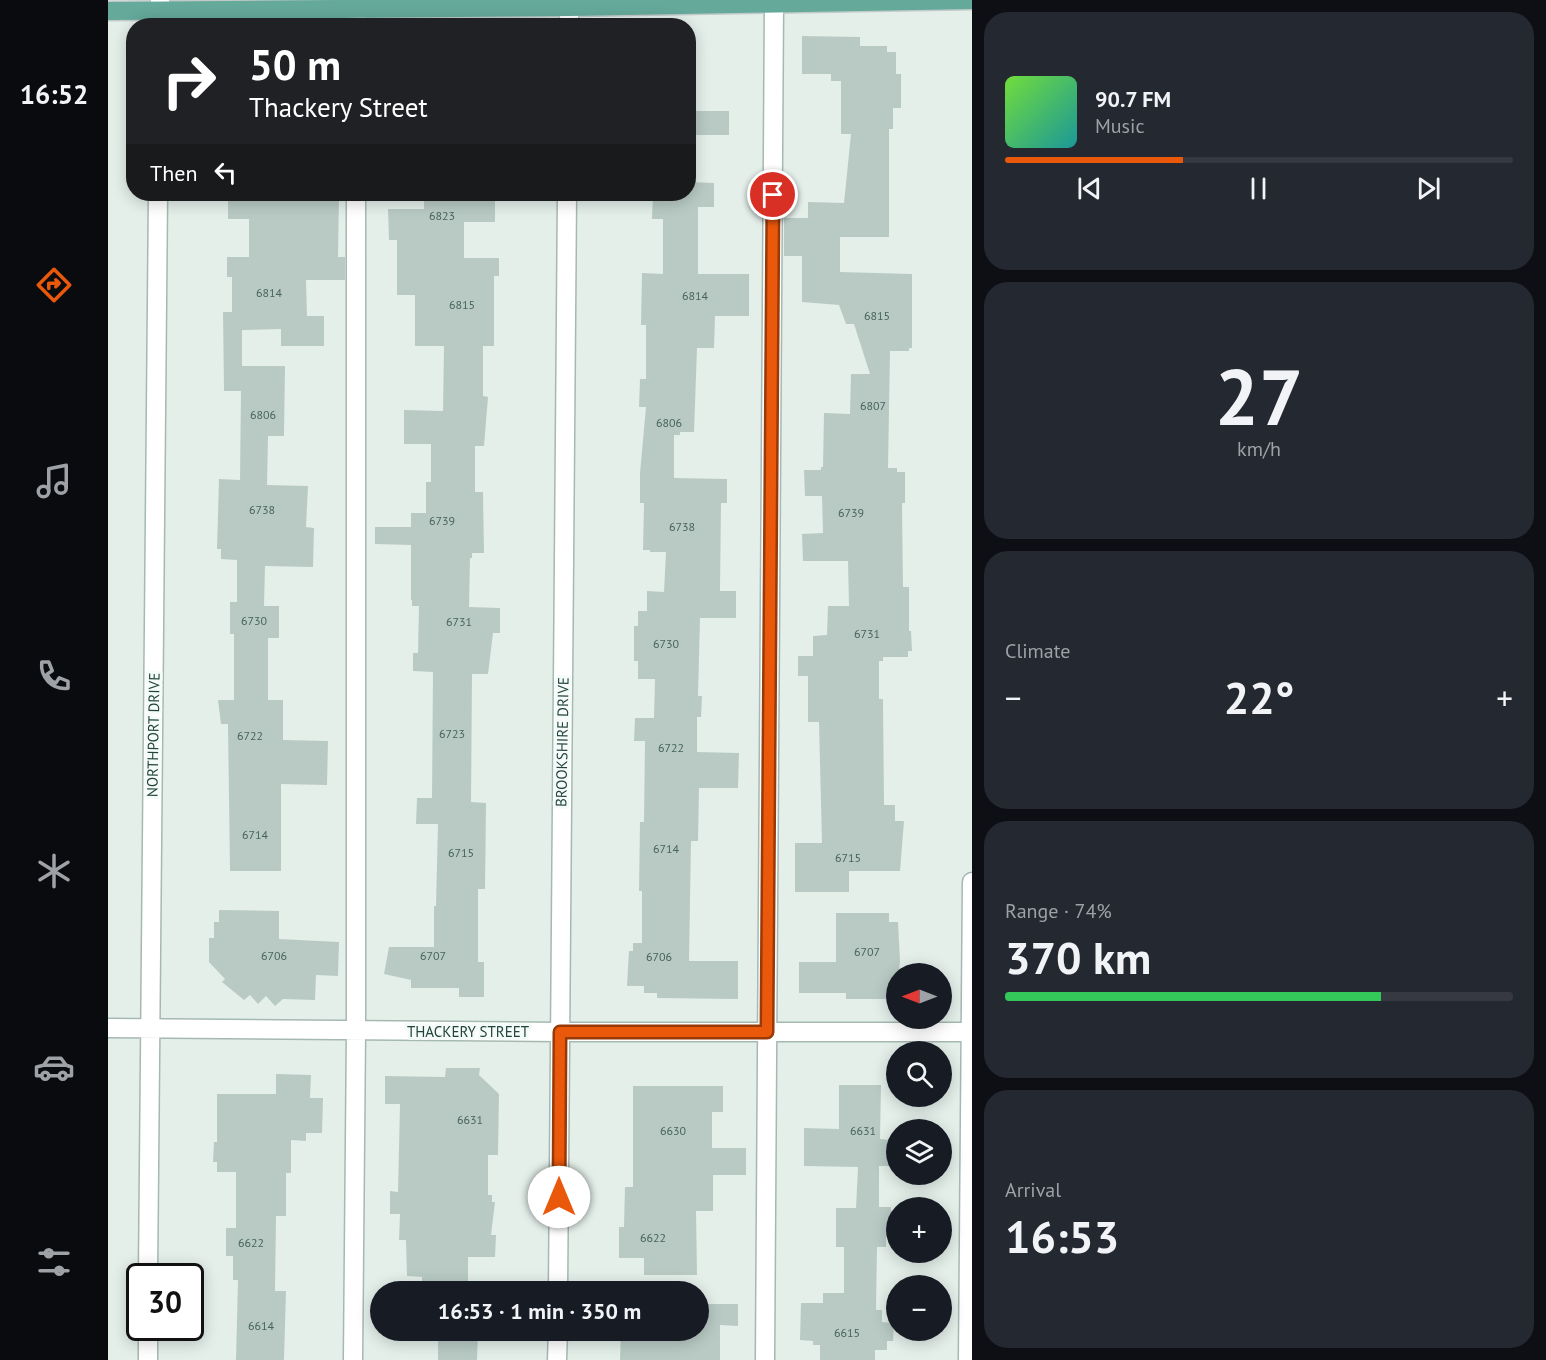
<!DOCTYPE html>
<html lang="en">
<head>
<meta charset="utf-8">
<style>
  body { margin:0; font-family:"PT Sans",sans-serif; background:#242831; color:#f1f3f6; height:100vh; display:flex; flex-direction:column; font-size:22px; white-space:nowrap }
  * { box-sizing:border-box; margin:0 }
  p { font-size:20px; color:#9ea1a6 }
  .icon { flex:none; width:33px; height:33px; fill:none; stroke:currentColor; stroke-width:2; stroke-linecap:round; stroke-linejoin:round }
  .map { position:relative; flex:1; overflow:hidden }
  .details { display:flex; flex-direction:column; gap:12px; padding:12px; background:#0d0f14; width:574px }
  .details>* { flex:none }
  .top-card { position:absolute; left:18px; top:18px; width:570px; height:183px; border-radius:24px; box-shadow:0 3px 15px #0003; background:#202124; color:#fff; overflow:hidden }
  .needle { width:39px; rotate:270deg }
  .controls { position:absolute; left:778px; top:963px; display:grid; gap:12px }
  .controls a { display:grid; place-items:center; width:66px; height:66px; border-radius:50%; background:#171b24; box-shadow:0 3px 15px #0003; font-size:30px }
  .speed { position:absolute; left:18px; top:1263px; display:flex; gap:12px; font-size:30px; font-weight:700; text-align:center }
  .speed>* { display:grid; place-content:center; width:78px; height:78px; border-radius:50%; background:#171b24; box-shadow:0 3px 15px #0003; line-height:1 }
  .speed .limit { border:3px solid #111; border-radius:9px; background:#fff; color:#111 }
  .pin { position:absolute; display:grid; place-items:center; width:51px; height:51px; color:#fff; margin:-26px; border:3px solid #fff; border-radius:50%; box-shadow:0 2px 6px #0007 }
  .me { position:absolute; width:66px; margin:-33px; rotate:0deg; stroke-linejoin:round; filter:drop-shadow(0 0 4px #0008) }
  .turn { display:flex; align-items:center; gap:21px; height:126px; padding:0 24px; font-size:27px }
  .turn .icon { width:78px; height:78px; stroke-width:2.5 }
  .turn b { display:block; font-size:42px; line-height:51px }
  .then { display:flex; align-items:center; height:57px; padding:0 24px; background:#0003; gap:12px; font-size:22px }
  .big { font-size:45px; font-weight:700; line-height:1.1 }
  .details .tile { flex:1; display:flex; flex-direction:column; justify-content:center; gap:9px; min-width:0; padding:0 21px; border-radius:24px; background:#242831 }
  .details .dial { align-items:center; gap:0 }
  .dial b { font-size:78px; line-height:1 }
  .song { display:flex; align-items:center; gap:18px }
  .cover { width:72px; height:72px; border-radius:9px; background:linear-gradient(135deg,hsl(100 70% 55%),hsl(180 70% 35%)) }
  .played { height:6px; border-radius:3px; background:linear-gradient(90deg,#ea580c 35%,#363941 35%) }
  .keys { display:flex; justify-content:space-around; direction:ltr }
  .heat { display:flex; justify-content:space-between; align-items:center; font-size:33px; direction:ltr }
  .charge { height:9px; border-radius:4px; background:linear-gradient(90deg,#34c759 74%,#363941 0) }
  .trip { position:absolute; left:262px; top:1281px; width:339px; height:60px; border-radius:30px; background:#171b24; box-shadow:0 3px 15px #0003; font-weight:700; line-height:60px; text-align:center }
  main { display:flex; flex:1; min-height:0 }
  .tab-bar { display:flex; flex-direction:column; width:108px; justify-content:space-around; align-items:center; background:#090b0e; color:#9ea1a6 }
  .tab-bar .icon { width:42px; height:42px }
  .tab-bar .active { color:#ea580c }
  .tab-bar b { font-size:27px; color:#f1f3f6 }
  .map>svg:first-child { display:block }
  .building { fill:#b9cac4 }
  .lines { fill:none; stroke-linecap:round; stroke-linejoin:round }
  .minor-casing { stroke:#a6b8b2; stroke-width:21 }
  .major-casing { stroke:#c1cac8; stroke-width:21 }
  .minor { stroke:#fff; stroke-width:18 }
  .major { stroke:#64a99a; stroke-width:18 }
  .route-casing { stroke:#983908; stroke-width:15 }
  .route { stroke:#ea580c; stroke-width:10 }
  .labels { text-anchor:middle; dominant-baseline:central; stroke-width:6; stroke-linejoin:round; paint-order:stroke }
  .number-label { font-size:12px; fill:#47655d }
  .street-label { font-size:15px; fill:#21433b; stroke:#f5fbf8 }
</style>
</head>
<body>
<main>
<nav class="tab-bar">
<b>16:52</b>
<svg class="icon active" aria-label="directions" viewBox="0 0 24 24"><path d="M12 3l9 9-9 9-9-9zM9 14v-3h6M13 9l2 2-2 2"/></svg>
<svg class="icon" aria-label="music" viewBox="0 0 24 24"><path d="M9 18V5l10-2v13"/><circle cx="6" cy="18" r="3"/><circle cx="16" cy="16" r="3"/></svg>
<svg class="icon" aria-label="phone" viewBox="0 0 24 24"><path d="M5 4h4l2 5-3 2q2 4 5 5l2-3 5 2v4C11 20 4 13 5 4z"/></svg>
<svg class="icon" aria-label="climate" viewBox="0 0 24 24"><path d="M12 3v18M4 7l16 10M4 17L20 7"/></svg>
<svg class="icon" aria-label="car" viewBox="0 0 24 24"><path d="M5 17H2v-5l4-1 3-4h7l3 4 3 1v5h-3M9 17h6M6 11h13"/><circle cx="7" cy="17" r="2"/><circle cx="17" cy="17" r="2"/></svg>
<svg class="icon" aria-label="filters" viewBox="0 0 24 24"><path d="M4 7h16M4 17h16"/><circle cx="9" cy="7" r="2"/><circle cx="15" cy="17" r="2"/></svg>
</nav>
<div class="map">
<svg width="864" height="1360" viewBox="0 0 864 1360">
  <rect width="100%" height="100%" fill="#e4efea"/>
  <path class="building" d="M 694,36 L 752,37 L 752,46 L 779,46 L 779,52 L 788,52 L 788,74 L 793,74 L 793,108 L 785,108 L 785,129 L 781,129 L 781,237 L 732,237 L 732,272 L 804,274 L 804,348 L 801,348 L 801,351 L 782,351 L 780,468 L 789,468 L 789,472 L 797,472 L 797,503 L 794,503 L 795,587 L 801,587 L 801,631 L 803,631 L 804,651 L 800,651 L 800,657 L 775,657 L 775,661 L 771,661 L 771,699 L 775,699 L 776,805 L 787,805 L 787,821 L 796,821 L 792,871 L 741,871 L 741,892 L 687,892 L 687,843 L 714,843 L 711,722 L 700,722 L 700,676 L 690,676 L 690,656 L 705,656 L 705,636 L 719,635 L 720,606 L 741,606 L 740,561 L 695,561 L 694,534 L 715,533 L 714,496 L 697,496 L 696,470 L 713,470 L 713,467 L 715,467 L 716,413 L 742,414 L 743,374 L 762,374 L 746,324 L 738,324 L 731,305 L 694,302 L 694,256 L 676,256 L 676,218 L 700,218 L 700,202 L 736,203 L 743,134 L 733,134 L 733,81 L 723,81 L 723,74 L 694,74 Z
    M 580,111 L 621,111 L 621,135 L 580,135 Z
    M 580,182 L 606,183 L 606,207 L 590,207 L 590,274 L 641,274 L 641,316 L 607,316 L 606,348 L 589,348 L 586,432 L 572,432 L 572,435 L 566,435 L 566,478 L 619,479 L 619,503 L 613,503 L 612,591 L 628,591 L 628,618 L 592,618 L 590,696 L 594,696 L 593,717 L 589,717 L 589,752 L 631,753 L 630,788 L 591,788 L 590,841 L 583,841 L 581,961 L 630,961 L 630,999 L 549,998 L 549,993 L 536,993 L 536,986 L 519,986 L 521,951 L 525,951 L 525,943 L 534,943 L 534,891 L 531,891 L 532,822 L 536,822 L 537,741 L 526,741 L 527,718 L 546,718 L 547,679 L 530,679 L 530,661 L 526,661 L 526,626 L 530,626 L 530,611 L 539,611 L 539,591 L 556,592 L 558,552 L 542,552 L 542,550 L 535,550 L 536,503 L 532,503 L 532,473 L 538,407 L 531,407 L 532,379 L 538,379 L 538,325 L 533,325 L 534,273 L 555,274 L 555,219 L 544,219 L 545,194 L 580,194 Z
    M 120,194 L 231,194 L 230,257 L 237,257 L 237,280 L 198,280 L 199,316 L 216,316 L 216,346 L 173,346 L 173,329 L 134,330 L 134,366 L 177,366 L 176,436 L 160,436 L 159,485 L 200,486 L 198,527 L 206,528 L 205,567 L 157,566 L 156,606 L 171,606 L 171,638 L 160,638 L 160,700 L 175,700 L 175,740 L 220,741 L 219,785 L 173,784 L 173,871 L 122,871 L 120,724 L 113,724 L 110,700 L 126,700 L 126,634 L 122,634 L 122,602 L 129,602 L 129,560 L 113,559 L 113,549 L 109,549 L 111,479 L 132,480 L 133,391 L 116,391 L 115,312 L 124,312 L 124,277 L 119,277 L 119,257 L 141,257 L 141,219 L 120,219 Z
    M 316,194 L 387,194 L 387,222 L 356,222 L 356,258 L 391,258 L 391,276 L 386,276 L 386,346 L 375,346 L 375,396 L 380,397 L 376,446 L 367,446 L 367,492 L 375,492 L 376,553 L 364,553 L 364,558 L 362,558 L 361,607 L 392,608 L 392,633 L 385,633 L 380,674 L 364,674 L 363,802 L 378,803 L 377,889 L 370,889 L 370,962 L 376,962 L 376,997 L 351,997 L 351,988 L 303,988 L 303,980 L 276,974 L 281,947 L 326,947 L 326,906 L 328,906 L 330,824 L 308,824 L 309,798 L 324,798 L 325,672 L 305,671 L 305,653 L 310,653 L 311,606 L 304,606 L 304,600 L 303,600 L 303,545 L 267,544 L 267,527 L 303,527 L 303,513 L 318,513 L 318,482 L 323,482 L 323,444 L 296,444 L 296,410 L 335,411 L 336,346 L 307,346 L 307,295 L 289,295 L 289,240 L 281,240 L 280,209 L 316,209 Z
    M 111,910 L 171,911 L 171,939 L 231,942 L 230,976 L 208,975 L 207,1000 L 175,999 L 167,1006 L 158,996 L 150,1004 L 142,995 L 136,1000 L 114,982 L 117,979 L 101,962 L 101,938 L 106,938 L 106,922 L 111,922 Z
    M 728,913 L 781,913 L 781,922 L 790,922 L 792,961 L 788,999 L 738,999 L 738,993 L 691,993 L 691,962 L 728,962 Z
    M 338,1068 L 372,1068 L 371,1075 L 391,1094 L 390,1155 L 380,1155 L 380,1195 L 384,1195 L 384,1202 L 387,1202 L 383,1235 L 388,1235 L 387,1257 L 360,1257 L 360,1285 L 314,1283 L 314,1277 L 299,1276 L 298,1240 L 291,1240 L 292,1214 L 282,1214 L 282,1191 L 290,1192 L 292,1104 L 277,1104 L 277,1076 L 337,1077 Z
    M 168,1074 L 203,1075 L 202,1098 L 215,1098 L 214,1133 L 198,1133 L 198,1141 L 183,1140 L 183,1173 L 178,1173 L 178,1216 L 168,1216 L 167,1291 L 178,1291 L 176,1360 L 128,1360 L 130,1280 L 125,1280 L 125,1256 L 118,1256 L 118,1228 L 128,1228 L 128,1172 L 109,1172 L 109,1162 L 105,1162 L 106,1142 L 109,1142 L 109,1094 L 168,1094 Z
    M 731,1085 L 773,1085 L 772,1139 L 782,1140 L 782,1166 L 771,1166 L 771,1207 L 783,1207 L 783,1236 L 778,1236 L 778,1247 L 769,1247 L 768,1310 L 774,1310 L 774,1322 L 786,1323 L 785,1341 L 779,1341 L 779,1350 L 767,1350 L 767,1360 L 712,1360 L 712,1345 L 705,1345 L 705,1341 L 692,1340 L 693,1303 L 715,1303 L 715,1293 L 736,1293 L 736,1247 L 728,1247 L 728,1208 L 748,1208 L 750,1167 L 696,1166 L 696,1128 L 731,1129 Z
    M 525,1086 L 615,1086 L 615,1112 L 604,1112 L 604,1148 L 638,1148 L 638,1175 L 605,1175 L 605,1211 L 588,1211 L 589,1275 L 536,1275 L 536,1258 L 511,1258 L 511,1227 L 516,1227 L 517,1187 L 525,1187 Z
    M 591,1304 L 630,1304 L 630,1326 L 612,1325 L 612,1360 L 512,1360 L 513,1330 L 591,1330 Z
    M 330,1330 L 370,1330 L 369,1360 L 330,1360 Z"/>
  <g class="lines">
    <defs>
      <path id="minor" d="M 248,8 L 248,26
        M 52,26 L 52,0
        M 461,26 L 461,0
        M 0,1028 L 452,1032 L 864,1032
        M 40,1276 L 50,194
        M 450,1292 L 459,194
        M 40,1360 L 40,1328
        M 245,1360 L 248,1031 L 248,194
        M 449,1360 L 450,1330
        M 657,1360 L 666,3
        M 860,1360 L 864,882"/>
      <path id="major" d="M 0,11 L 461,7 L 864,0"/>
    </defs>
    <use href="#minor" class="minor-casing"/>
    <use href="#major" class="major-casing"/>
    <use href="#minor" class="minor"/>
    <use href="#major" class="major"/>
  </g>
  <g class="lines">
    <defs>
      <path id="route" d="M 451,1197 L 452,1032 L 659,1032 L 665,195"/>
    </defs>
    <use href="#route" class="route-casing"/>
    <use href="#route" class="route"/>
  </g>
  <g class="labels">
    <g class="number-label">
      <text x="334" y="215">6823</text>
      <text x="161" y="292">6814</text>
      <text x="587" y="295">6814</text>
      <text x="354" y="304">6815</text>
      <text x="769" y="315">6815</text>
      <text x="765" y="405">6807</text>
      <text x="155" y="414">6806</text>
      <text x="561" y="422">6806</text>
      <text x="154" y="509">6738</text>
      <text x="743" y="512">6739</text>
      <text x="334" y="520">6739</text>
      <text x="574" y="526">6738</text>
      <text x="146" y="620">6730</text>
      <text x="351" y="621">6731</text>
      <text x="759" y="633">6731</text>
      <text x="558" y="643">6730</text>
      <text x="344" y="733">6723</text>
      <text x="142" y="735">6722</text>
      <text x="563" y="747">6722</text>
      <text x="147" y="834">6714</text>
      <text x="558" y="848">6714</text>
      <text x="353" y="852">6715</text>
      <text x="740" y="857">6715</text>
      <text x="759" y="951">6707</text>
      <text x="166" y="955">6706</text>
      <text x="325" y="955">6707</text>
      <text x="551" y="956">6706</text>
      <text x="362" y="1119">6631</text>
      <text x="565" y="1130">6630</text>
      <text x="755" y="1130">6631</text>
      <text x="545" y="1237">6622</text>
      <text x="143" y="1242">6622</text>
      <text x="153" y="1325">6614</text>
      <text x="739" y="1332">6615</text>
    </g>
    <g class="street-label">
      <text transform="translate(45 735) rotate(-89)">NORTHPORT DRIVE</text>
      <text transform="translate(454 742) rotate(-89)">BROOKSHIRE DRIVE</text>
      <text x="360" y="1031">THACKERY STREET</text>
    </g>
  </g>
</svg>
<div class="controls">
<a><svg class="needle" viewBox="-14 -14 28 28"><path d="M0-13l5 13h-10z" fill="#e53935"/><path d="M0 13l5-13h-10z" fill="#9ea1a6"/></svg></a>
<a><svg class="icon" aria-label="search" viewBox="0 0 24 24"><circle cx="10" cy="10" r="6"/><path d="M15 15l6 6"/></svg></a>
<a><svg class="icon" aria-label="layers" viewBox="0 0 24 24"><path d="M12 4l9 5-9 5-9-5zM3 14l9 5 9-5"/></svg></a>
<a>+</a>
<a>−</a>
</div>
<div class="speed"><div class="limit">30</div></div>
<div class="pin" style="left:665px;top:195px;background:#d93025"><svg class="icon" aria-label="arrive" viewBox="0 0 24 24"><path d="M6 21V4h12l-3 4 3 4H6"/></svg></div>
<svg class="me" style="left:451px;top:1197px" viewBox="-20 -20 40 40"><circle r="19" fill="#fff"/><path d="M0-13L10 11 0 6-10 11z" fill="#ea580c"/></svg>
<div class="trip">16:53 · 1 min · 350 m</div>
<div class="top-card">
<div class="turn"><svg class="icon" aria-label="right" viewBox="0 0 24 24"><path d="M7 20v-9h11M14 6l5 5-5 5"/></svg><div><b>50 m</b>Thackery Street</div></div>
<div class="then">Then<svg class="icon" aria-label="left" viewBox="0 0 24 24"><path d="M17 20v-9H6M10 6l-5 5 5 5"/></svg></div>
</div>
</div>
<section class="details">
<div class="tile">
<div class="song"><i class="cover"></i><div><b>90.7 FM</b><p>Music</p></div></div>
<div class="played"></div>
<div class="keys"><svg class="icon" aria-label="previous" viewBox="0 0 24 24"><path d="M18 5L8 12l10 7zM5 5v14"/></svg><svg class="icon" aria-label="pause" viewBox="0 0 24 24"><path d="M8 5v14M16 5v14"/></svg><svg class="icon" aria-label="next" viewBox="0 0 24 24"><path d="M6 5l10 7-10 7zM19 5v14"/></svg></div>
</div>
<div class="tile dial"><b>27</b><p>km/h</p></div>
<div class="tile"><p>Climate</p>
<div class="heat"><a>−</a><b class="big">22°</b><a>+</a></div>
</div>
<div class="tile"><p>Range · 74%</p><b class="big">370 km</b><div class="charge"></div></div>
<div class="tile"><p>Arrival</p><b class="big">16:53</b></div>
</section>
</main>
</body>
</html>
